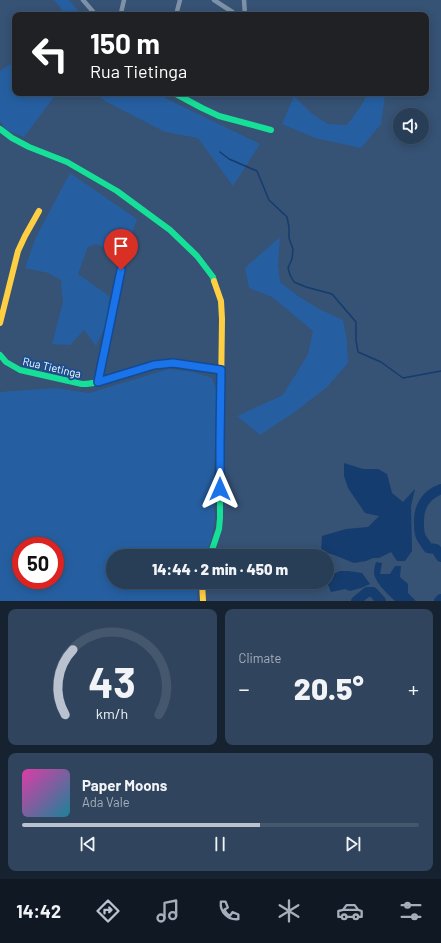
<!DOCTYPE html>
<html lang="en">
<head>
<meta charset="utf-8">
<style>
  body { margin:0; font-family:Barlow,sans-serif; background:#30455d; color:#f1f3f6; height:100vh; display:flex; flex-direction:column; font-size:15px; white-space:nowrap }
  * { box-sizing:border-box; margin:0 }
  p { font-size:13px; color:#a5aeba }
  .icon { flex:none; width:22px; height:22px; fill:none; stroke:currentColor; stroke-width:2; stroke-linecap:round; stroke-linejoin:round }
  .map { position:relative; height:601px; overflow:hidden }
  .panel { display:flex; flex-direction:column; gap:8px; padding:8px; background:#162230; flex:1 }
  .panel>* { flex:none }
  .hud { position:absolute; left:12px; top:12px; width:417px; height:84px; border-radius:8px; box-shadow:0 2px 10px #0003,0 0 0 1px #44576d; background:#202124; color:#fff; overflow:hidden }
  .tools { position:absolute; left:393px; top:108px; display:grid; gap:8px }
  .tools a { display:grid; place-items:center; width:36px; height:36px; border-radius:50%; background:#283e57; box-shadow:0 2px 10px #0003,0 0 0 1px #44576d; font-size:20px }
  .speed { position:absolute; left:12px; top:537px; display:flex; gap:8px; font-size:20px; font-weight:700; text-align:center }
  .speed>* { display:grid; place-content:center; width:52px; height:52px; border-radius:50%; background:#283e57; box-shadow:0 2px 10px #0003,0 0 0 1px #44576d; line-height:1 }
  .speed .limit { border:6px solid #d22; background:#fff; color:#111 }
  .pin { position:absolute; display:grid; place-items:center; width:34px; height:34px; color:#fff; margin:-41px -17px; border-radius:50% 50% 50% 0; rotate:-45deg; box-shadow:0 0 4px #0007 }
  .pin .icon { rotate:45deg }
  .me { position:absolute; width:44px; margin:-22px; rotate:0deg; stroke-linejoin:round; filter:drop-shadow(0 0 3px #0008) }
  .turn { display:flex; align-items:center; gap:14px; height:84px; padding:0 12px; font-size:18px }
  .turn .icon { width:52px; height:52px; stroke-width:2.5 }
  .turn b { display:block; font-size:28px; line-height:34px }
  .big { font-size:30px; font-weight:800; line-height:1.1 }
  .panel .widget { flex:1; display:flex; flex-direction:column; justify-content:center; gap:6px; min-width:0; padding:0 14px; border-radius:8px; background:#30455d }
  .panel .dial { align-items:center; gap:0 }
  .dial svg { height:104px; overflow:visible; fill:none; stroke:#44576d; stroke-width:7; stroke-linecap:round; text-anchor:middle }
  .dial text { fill:#f1f3f6; stroke:none }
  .song { display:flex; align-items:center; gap:12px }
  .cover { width:48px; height:48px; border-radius:6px; background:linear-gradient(135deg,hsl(320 70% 55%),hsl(190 70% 35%)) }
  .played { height:4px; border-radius:2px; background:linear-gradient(90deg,#b9c2ce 60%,#44576d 60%) }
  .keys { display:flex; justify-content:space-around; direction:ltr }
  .heat { display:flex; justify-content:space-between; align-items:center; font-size:22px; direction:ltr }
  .panel .tiles { flex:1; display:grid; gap:8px; grid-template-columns:1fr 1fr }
  .widget:last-child { grid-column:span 2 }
  .trip { position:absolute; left:106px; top:549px; width:228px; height:40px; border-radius:20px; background:#283e57; box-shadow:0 2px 10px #0003,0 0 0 1px #44576d; font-weight:800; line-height:40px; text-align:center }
  .menu { display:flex; height:64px; justify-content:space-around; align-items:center; background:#101923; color:#a5aeba }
  .menu .icon { width:28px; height:28px }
  .menu .active { color:#b9c2ce }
  .menu b { font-size:18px; color:#f1f3f6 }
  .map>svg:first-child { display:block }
  .green { fill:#265fa1; fill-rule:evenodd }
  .water { fill:#153c6e }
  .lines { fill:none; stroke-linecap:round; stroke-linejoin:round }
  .stream { stroke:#153c6e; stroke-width:1.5 }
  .river { stroke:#153c6e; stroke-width:10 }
  .street { stroke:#7d92a8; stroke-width:4.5 }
  .fast { stroke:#16e098; stroke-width:6 }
  .slow { stroke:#ffcf43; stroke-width:6 }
  .route-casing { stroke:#114b97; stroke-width:10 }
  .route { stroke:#1a73e8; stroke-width:7 }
  .labels { text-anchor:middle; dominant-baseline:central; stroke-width:4; stroke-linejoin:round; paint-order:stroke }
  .street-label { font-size:11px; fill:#fff; stroke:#1b4f8f }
</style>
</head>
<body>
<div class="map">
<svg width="441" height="601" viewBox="0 0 441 601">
  <rect width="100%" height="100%" fill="#365274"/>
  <path class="green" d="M 54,0 L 69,0 L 82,15 L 62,15 L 61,8 Z
    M 15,61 L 15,93 L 57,93 L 24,137 L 6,130 L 0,121 L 0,71 Z
    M 96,93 L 161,93 L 167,99 L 260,144 L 233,186 L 198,138 L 165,132 L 105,101 Z
    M 368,93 L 384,93 L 385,96 L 381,124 L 361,148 L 315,138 L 282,124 L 294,96 L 311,113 L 328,124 L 347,125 L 361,106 Z
    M 70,173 L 137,219 L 124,257 L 97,244 L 88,247 L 78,274 L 109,296 L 107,323 L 96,346 L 84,330 L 70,345 L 52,344 L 63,302 L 61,280 L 48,273 L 25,268 L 36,237 Z
    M 280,237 L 278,265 L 280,282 L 298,296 L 319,309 L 343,320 L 347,341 L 348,363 L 327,387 L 296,411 L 260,435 L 237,416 L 283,395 L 308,354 L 313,331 L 272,297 L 249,288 L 245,268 Z
    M 169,369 L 193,372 L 212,378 L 217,392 L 213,495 L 215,520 L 211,540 L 206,556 L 113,556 L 113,582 L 198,582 L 197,601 L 0,601 L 0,392 L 56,388 L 89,393 ZM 21,546 L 55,546 L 55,580 L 21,580 Z"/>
  <path class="water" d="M 344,463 L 363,469 L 378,469 L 387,474 L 392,493 L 403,502 L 415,489 L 411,506 L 412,551 L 405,561 L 397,561 L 391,552 L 379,558 L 373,558 L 366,561 L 354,563 L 334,555 L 321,551 L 322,536 L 346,529 L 368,527 L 379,516 L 365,513 L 348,488 L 344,476 Z
    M 376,562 L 382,563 L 380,574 L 390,574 L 395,566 L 401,566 L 400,577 L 408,584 L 408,593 L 416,601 L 395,601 C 388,594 374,582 374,572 C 374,569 375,565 376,562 Z
    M 340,571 L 348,571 L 362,573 L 370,584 L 361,588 L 350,591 L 345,589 L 331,592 L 327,582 L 329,576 Z"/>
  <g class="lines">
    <path class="stream" d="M 220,152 L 229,159 L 257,171 L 269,200 L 287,217 L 289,227 L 289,238 L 293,249 L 292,259 L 288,268 L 290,275 L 294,282 L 306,287 L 332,294 L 356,322 L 356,340 L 358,352 L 381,362 L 403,378 L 441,371"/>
    <path class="river" d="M 441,489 C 425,495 418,508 419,524 C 419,528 419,533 421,537 C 423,541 426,544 428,548 L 436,549 L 441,557
      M 356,601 L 367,592 L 373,592 L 381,601
      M 439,601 L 441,599"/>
    <path class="street" d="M 83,0 L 96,15
      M 214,0 L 237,15
      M 244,0 L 245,15
      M 120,15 L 121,13 L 124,0
      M 176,15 L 180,0
      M 98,382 L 121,270"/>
    <path class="fast" d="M 174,93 L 202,108 L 219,116 L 271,130
      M 0,129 L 12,138 L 29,147 L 67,162 L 117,191 L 170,230 L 197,256 L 213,277 L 214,281
      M 0,355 L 6,362 L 20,370 L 82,384 C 106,384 130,370 154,365 C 176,360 199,367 221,370
      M 210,556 L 219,529 L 220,518 L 220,468"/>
    <path class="slow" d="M 214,281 L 221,301 L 222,319 L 220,468
      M 0,323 L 18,251 L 25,236 L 39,211
      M 202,582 L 203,601"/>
  </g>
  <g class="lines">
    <defs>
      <path id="route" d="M 121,270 L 98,382 L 154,365 L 173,363 L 221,370 L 220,442 L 220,489"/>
    </defs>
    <use href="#route" class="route-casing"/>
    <use href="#route" class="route"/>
  </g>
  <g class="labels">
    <g class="street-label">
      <text transform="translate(52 367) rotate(13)">Rua Tietinga</text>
    </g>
  </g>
</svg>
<div class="tools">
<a><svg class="icon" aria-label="sound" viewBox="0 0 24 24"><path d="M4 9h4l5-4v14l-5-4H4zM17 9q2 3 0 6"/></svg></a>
</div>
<div class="speed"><div class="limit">50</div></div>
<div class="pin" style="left:121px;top:270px;background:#d93025"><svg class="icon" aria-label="arrive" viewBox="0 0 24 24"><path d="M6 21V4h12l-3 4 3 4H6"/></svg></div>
<svg class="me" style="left:220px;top:489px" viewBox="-20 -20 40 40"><path d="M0-17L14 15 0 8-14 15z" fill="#1a73e8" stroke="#fff" stroke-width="4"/></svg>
<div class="trip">14:44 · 2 min · 450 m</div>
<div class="hud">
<div class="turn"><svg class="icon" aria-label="left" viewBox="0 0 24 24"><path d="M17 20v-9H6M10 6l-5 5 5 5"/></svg><div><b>150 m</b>Rua Tietinga</div></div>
</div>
</div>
<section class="panel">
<div class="tiles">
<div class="widget dial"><svg viewBox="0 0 100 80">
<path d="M14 69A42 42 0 1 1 86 69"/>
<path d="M14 69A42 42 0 0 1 20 19" stroke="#b9c2ce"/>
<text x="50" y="56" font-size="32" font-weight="700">43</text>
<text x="50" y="72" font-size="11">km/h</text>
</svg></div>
<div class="widget"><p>Climate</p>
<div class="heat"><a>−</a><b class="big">20.5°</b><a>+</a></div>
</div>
<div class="widget">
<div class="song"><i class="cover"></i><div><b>Paper Moons</b><p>Ada Vale</p></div></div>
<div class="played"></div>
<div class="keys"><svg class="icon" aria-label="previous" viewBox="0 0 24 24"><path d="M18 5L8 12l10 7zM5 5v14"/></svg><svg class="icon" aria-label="pause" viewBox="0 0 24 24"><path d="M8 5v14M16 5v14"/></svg><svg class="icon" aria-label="next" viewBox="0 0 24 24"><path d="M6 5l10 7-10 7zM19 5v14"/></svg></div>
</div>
</div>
</section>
<nav class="menu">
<b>14:42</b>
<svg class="icon active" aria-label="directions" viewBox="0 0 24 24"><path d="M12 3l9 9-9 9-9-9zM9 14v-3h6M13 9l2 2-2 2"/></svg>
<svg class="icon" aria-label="music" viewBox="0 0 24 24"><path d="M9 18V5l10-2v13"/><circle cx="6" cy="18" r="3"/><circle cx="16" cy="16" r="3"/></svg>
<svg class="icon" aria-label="phone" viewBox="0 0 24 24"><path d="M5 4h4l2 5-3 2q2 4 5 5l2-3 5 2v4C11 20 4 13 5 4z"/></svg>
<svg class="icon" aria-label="climate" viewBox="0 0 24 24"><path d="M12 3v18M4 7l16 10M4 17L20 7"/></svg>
<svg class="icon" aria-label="car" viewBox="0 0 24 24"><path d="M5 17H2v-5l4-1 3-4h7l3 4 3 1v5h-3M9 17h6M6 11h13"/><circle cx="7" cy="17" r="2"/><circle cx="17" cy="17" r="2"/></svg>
<svg class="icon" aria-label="filters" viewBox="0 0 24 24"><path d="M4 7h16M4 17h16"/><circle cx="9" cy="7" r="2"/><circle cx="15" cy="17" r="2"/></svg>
</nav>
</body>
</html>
